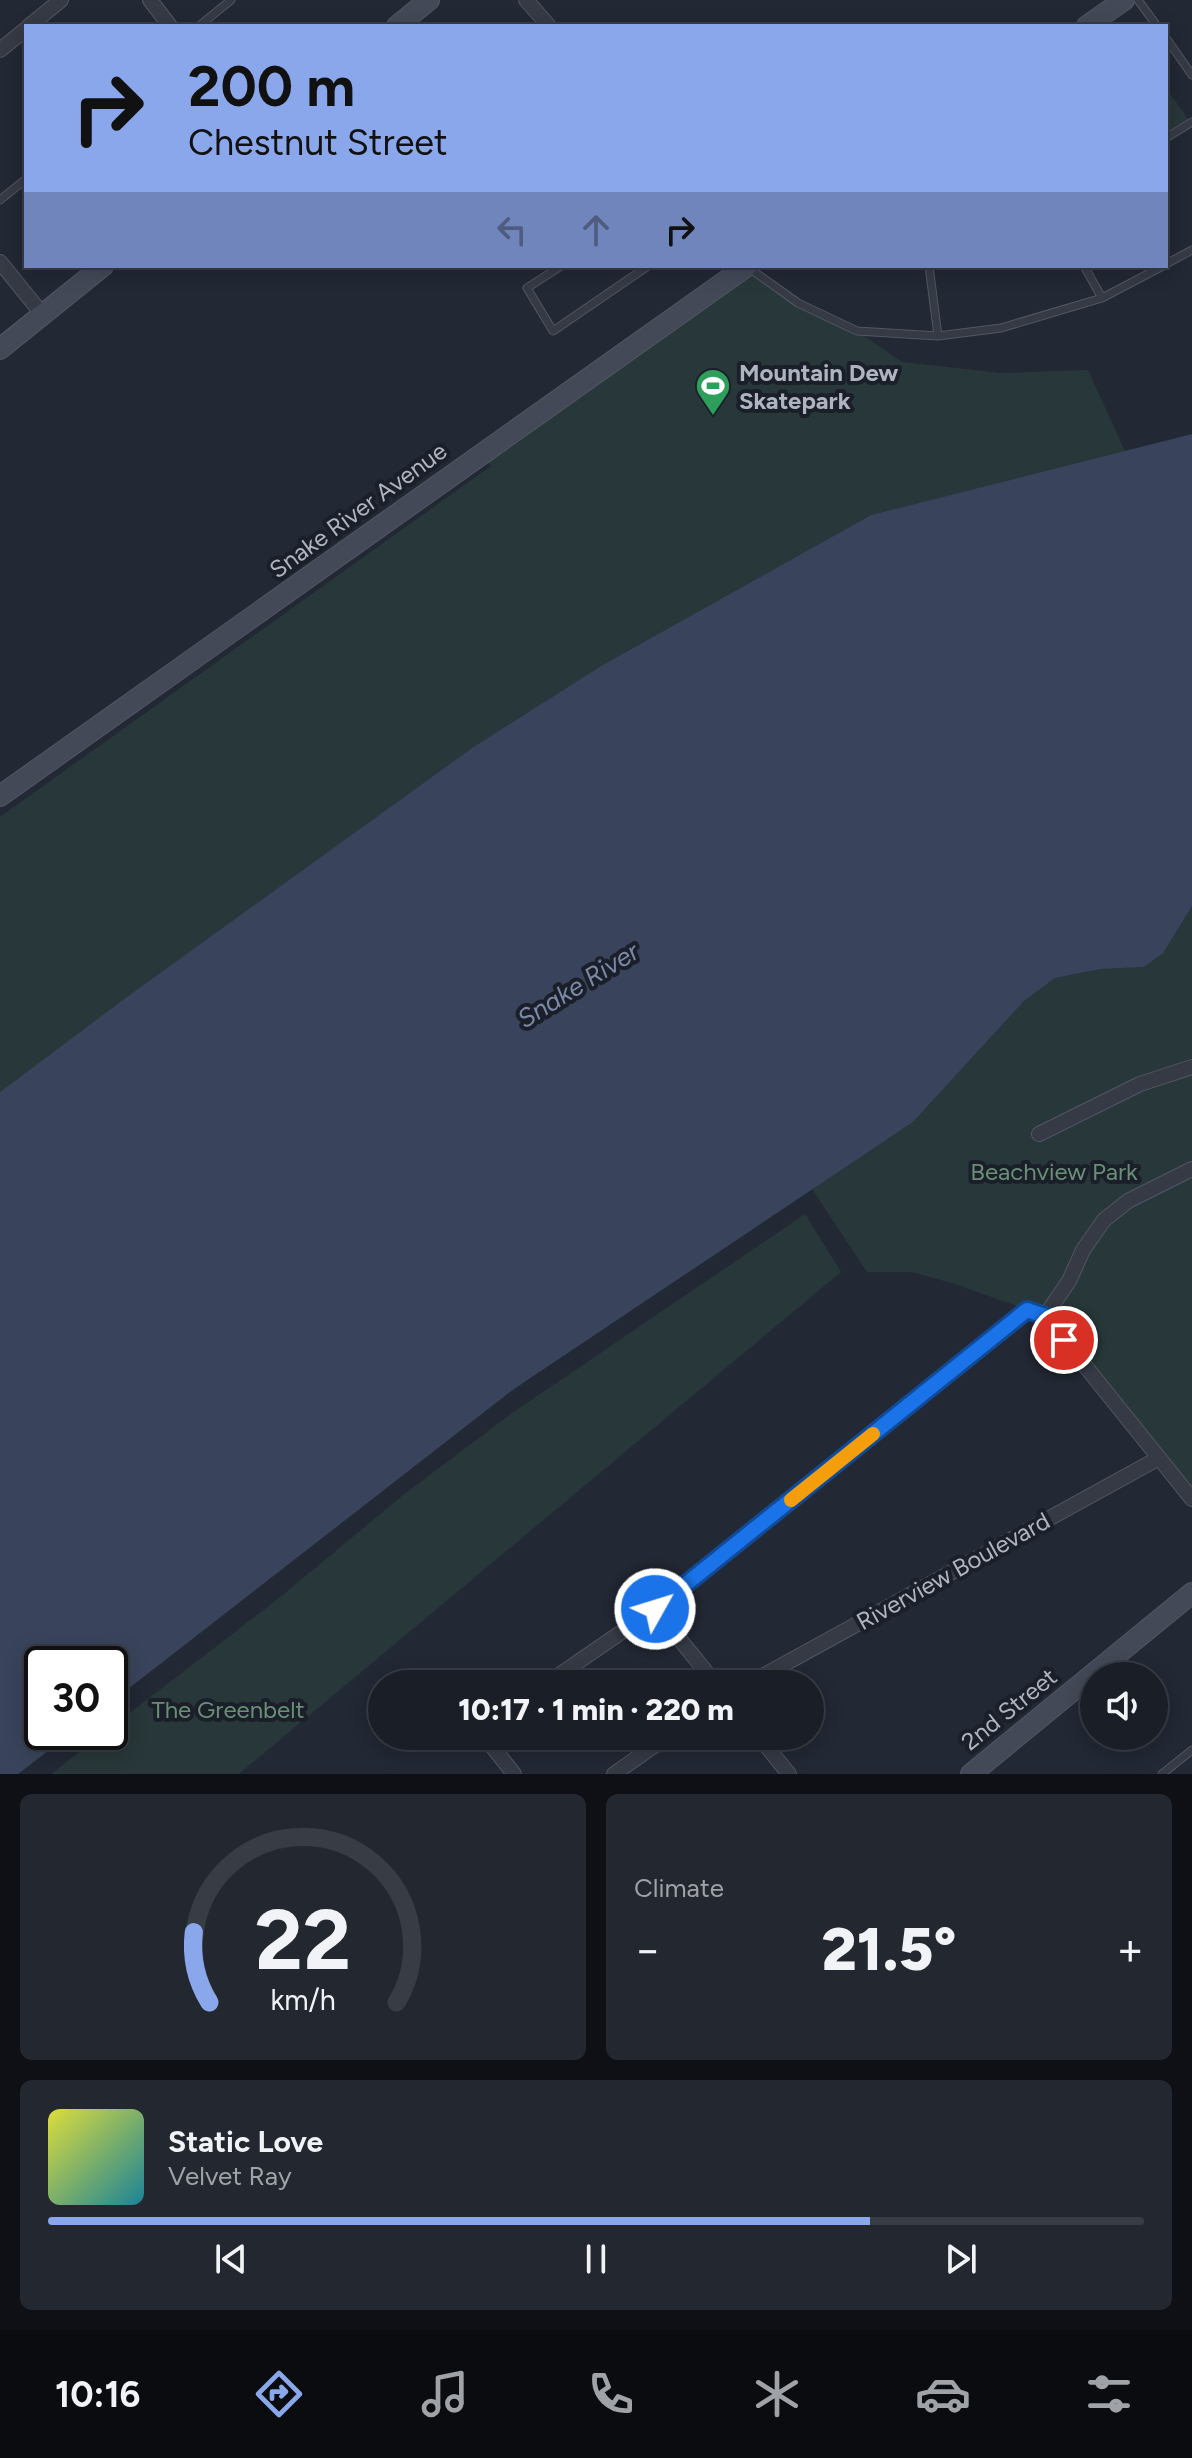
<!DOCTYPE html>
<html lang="en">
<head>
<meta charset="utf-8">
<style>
  body { margin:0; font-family:Figtree,sans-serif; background:#23272f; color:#f1f3f6; height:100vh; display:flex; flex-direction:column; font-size:30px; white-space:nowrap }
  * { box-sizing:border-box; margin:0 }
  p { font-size:26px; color:#9fa2a7 }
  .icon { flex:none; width:44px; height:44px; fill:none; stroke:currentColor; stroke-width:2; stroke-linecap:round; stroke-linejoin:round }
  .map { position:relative; height:1774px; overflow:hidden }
  .drawer { display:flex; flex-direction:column; gap:20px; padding:20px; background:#0e1015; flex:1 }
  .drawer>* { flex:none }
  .hud { position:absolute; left:24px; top:24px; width:1144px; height:244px; border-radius:0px; box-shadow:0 4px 20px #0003,0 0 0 2px #383c44; background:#8ba7eb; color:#111; overflow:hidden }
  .buttons { position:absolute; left:1080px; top:1662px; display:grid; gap:16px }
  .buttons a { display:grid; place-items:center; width:88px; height:88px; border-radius:50%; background:#1a1e27; box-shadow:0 4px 20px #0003,0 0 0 2px #383c44; font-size:40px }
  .speed { position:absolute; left:24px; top:1646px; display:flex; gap:16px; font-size:40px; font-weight:700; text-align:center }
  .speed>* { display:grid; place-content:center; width:104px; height:104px; border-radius:50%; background:#1a1e27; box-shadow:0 4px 20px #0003,0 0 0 2px #383c44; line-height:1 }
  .speed .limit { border:4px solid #111; border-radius:12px; background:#fff; color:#111 }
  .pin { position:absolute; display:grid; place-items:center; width:68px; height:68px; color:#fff; margin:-34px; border:4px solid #fff; border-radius:50%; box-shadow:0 2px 8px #0007 }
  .me { position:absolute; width:88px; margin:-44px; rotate:51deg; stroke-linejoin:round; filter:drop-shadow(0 0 6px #0008) }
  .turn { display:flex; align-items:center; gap:28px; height:168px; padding:0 32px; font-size:36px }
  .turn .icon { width:104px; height:104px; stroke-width:2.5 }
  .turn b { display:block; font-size:56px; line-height:68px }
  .lanes { display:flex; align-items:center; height:76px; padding:0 32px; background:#0003; justify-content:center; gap:40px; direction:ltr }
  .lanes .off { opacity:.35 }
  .big { font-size:60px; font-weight:800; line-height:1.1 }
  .drawer .card { flex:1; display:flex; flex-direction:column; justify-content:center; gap:12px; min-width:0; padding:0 28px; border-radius:12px; background:#23272f }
  .drawer .dial { align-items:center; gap:0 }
  .dial svg { height:208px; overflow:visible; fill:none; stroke:#383c44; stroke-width:7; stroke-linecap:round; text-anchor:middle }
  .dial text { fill:#f1f3f6; stroke:none }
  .song { display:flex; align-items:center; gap:24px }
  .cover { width:96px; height:96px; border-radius:12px; background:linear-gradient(135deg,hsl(60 70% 55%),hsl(190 70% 35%)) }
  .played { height:8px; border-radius:4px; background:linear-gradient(90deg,#8ba7eb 75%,#383c44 75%) }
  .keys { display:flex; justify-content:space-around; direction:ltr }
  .heat { display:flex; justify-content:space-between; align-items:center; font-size:44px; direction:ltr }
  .drawer .tiles { flex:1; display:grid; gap:20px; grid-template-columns:1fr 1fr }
  .card:last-child { grid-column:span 2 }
  .trip { position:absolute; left:368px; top:1670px; width:456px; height:80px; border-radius:40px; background:#1a1e27; box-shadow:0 4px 20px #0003,0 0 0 2px #383c44; font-weight:800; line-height:80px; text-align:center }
  .dock { display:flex; height:128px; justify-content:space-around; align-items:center; background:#0a0c10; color:#9fa2a7 }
  .dock .icon { width:56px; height:56px }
  .dock .active { color:#8ba7eb }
  .dock b { font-size:36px; color:#f1f3f6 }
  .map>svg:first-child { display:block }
  .green { fill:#283739 }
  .water { fill:#39445c }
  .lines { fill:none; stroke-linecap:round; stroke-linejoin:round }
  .lane-casing { stroke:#525762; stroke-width:9 }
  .street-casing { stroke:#525762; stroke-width:16 }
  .secondary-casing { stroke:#525762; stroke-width:22 }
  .lane { stroke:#353a45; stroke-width:7 }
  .street { stroke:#353a45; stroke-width:14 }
  .secondary { stroke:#434957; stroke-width:20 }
  .route-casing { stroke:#114b97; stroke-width:20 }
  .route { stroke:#1a73e8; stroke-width:14 }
  .slow { stroke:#f59e0b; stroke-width:14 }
  .labels { text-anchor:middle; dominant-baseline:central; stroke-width:8; stroke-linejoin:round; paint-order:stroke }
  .poi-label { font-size:24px; font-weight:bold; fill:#afb4c1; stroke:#1a1f29; text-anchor:start }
  .street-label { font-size:24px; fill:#afb4c1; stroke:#1a1f29 }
  .park-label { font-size:24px; fill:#6a8f76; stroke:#1a1f29 }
  .water-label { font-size:26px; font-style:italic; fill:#7b89a7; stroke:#1a1f29 }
</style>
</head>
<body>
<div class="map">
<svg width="1192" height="1774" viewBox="0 0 1192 1774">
  <rect width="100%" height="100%" fill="#222834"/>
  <path class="green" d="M 1166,88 L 1191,123 L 1166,134 Z
    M 747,266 L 798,303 L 857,331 L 902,362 L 1001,373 L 1088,370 L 1125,451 L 871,515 L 601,666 L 472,748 L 124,999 L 0,1092 L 0,817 L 491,466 L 483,453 Z
    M 1192,906 L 1192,1499 L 1045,1316 L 955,1284 L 911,1272 L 867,1272 L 812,1189 L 913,1122 L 1024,1001 L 1055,978 L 1101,969 L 1144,967 Z
    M 805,1214 L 841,1272 L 239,1774 L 51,1774 L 105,1732 L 110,1732 L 110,1728 L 279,1598 L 403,1495 L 512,1413 Z"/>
  <path class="water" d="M 1192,434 L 1192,906 L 1163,953 L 1144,967 L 1101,969 L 1055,978 L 1024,1001 L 913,1122 L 514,1389 L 110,1703 L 110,1664 L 42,1664 L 42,1732 L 73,1732 L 18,1774 L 0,1774 L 0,1092 L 124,999 L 472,748 L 601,666 L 871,515 Z"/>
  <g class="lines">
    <defs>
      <path id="lane" d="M 1138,0 L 1157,26
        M 199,26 L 231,0
        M 1166,38 L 1192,75
        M 1166,138 L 1192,122
        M 0,200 L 26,179
        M 1166,264 L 1192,250
        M 561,266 L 527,288 L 553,331 L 648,266
        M 1084,266 L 1102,298
        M 749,268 L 798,303 L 857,331 L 938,336 L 929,266
        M 938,336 L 1001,328 L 1102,298 L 1163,266
        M 1162,1774 L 1192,1750"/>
      <path id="street" d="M 150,0 L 170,26
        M 526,0 L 549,26
        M 29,26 L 61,0
        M 0,50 L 26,29
        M 0,262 L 43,315
        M 1039,1134 L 1140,1084 L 1192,1067
        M 1192,1169 L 1128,1201 L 1104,1220 L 1083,1250 L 1069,1281 L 1045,1316 L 1192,1499
        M 655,1609 L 716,1684
        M 546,1684 L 655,1609 L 1027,1310 L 1045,1316
        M 748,1684 L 1159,1458
        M 491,1736 L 491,1745 L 514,1774
        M 758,1736 L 789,1774
        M 614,1774 L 668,1736"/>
      <path id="secondary" d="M 397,26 L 429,0
        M 1087,26 L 1124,0
        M 0,349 L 103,266
        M 0,796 L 747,266
        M 971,1774 L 1192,1593"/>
    </defs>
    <use href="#lane" class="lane-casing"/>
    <use href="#street" class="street-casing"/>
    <use href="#secondary" class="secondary-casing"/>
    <use href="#lane" class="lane"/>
    <use href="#street" class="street"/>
    <use href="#secondary" class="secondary"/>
  </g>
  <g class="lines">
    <defs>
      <path id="route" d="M 655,1609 L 1027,1310 L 1045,1316 L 1064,1340"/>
    </defs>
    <use href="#route" class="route-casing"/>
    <use href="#route" class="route"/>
    <path class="slow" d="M 791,1500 L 873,1434"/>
  </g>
  <defs>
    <symbol id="stadium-pin" viewBox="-11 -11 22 30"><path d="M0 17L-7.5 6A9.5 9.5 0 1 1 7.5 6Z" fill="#2e9e5b" stroke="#1a1f29"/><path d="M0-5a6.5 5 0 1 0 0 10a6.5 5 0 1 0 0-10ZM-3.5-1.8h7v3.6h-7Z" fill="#fff"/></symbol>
  </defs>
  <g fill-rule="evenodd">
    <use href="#stadium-pin" x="693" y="366" width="40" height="54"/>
  </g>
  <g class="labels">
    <g class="poi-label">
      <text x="739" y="372">Mountain Dew<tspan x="739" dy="28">Skatepark</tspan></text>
    </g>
    <g class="street-label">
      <text transform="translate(358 510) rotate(-36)">Snake River Avenue</text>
      <text transform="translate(953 1571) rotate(-29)">Riverview Boulevard</text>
      <text transform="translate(1009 1709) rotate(-39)">2nd Street</text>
    </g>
    <g class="park-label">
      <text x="1054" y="1171">Beachview Park</text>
      <text x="228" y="1709">The Greenbelt</text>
    </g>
    <g class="water-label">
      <text transform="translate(578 985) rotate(-32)">Snake River</text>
    </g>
  </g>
</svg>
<div class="buttons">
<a><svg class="icon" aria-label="sound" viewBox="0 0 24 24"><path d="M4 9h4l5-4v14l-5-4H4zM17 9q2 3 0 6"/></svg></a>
</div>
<div class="speed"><div class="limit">30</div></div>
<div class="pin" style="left:1064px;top:1340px;background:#d93025"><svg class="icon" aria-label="arrive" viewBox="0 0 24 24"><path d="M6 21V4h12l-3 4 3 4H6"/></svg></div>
<svg class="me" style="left:655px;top:1609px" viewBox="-20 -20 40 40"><circle r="17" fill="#1a73e8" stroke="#fff" stroke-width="3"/><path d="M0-11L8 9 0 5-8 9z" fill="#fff"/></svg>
<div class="trip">10:17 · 1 min · 220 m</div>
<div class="hud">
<div class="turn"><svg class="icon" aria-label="right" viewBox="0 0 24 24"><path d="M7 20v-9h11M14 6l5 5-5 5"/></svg><div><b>200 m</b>Chestnut Street</div></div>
<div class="lanes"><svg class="icon off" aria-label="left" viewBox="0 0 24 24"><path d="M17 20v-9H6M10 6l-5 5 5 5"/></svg><svg class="icon off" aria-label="ahead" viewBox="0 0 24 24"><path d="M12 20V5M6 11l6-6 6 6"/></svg><svg class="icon" aria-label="right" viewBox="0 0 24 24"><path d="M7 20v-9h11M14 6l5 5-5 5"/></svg></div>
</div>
</div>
<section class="drawer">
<div class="tiles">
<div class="card dial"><svg viewBox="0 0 100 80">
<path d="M14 69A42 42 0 1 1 86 69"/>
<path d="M14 69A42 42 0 0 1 8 42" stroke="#8ba7eb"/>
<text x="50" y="56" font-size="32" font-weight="700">22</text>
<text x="50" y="72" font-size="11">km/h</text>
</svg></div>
<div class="card"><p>Climate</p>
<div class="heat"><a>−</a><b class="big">21.5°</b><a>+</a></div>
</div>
<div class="card">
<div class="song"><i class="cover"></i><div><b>Static Love</b><p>Velvet Ray</p></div></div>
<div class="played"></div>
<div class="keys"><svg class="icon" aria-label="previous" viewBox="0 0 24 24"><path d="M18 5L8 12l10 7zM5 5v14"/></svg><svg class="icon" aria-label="pause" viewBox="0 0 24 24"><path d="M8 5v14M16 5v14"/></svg><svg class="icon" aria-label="next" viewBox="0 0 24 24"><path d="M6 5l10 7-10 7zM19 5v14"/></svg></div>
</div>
</div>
</section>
<nav class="dock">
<b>10:16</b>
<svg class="icon active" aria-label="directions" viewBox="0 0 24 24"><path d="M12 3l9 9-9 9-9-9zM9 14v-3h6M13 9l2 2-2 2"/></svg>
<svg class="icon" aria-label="music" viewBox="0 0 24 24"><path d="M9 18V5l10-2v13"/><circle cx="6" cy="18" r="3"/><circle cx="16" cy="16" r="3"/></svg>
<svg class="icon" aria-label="phone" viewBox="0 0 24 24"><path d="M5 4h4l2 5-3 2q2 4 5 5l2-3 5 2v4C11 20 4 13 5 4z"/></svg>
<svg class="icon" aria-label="climate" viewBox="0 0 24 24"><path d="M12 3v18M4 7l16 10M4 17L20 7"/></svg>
<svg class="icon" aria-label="car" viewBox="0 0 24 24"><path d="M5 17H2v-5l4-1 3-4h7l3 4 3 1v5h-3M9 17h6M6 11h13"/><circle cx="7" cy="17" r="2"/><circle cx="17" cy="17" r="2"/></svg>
<svg class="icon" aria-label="filters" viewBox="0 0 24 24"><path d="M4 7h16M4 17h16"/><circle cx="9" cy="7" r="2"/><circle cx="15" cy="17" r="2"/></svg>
</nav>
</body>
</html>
